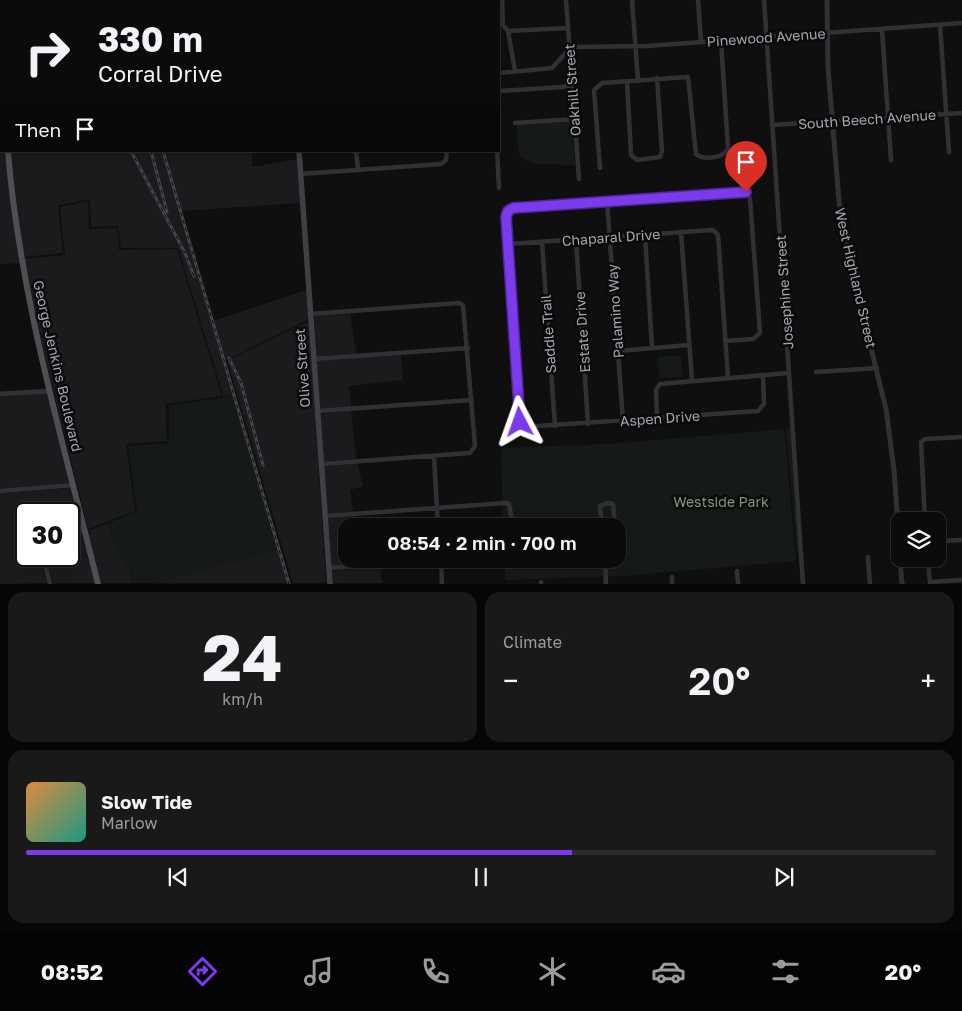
<!DOCTYPE html>
<html lang="en">
<head>
<meta charset="utf-8">
<style>
  body { margin:0; font-family:"Golos Text",sans-serif; background:#19191a; color:#f1f3f6; height:100vh; display:flex; flex-direction:column; font-size:19px; white-space:nowrap }
  * { box-sizing:border-box; margin:0 }
  p { font-size:16px; color:#9a9b9d }
  .icon { flex:none; width:28px; height:28px; fill:none; stroke:currentColor; stroke-width:2; stroke-linecap:round; stroke-linejoin:round }
  .map { position:relative; height:584px; overflow:hidden }
  .drawer { display:flex; flex-direction:column; gap:8px; padding:8px; background:#060607; flex:1 }
  .drawer>* { flex:none }
  .guide { position:absolute; left:0px; top:0px; width:500px; height:152px; box-shadow:0 2px 12px #0003,0 0 0 1px #2b2b2d; background:#0b0b0c; color:#f1f3f6; overflow:hidden }
  .buttons { position:absolute; left:891px; top:512px; display:grid; gap:10px }
  .buttons a { display:grid; place-items:center; width:55px; height:55px; border-radius:10px; background:#0b0b0c; box-shadow:0 2px 12px #0003,0 0 0 1px #2b2b2d; font-size:25px }
  .speed { position:absolute; left:15px; top:502px; display:flex; gap:10px; font-size:25px; font-weight:700; text-align:center }
  .speed>* { display:grid; place-content:center; width:65px; height:65px; border-radius:50%; background:#0b0b0c; box-shadow:0 2px 12px #0003,0 0 0 1px #2b2b2d; line-height:1 }
  .speed .limit { border:2px solid #111; border-radius:8px; background:#fff; color:#111 }
  .pin { position:absolute; display:grid; place-items:center; width:42px; height:42px; color:#fff; margin:-51px -21px; border-radius:50% 50% 50% 0; rotate:-45deg; box-shadow:0 0 5px #0007 }
  .pin .icon { rotate:45deg }
  .me { position:absolute; width:55px; margin:-28px; rotate:356deg; stroke-linejoin:round; filter:drop-shadow(0 0 4px #0008) }
  .turn { display:flex; align-items:center; gap:18px; height:105px; padding:0 15px; font-size:22px }
  .turn .icon { width:65px; height:65px; stroke-width:2.5 }
  .turn b { display:block; font-size:35px; line-height:42px }
  .then { display:flex; align-items:center; height:48px; padding:0 15px; background:#0003; gap:10px; font-size:19px }
  .big { font-size:38px; font-weight:600; line-height:1.1 }
  .drawer .card { flex:1; display:flex; flex-direction:column; justify-content:center; gap:8px; min-width:0; padding:0 18px; border-radius:15px; background:#19191a }
  .drawer .dial { align-items:center; gap:0 }
  .dial b { font-size:65px; line-height:1 }
  .song { display:flex; align-items:center; gap:15px }
  .cover { width:60px; height:60px; border-radius:8px; background:linear-gradient(135deg,hsl(30 70% 55%),hsl(170 70% 35%)) }
  .played { height:5px; border-radius:2px; background:linear-gradient(90deg,#7c3aed 60%,#2b2b2d 60%) }
  .keys { display:flex; justify-content:space-around; direction:ltr }
  .heat { display:flex; justify-content:space-between; align-items:center; font-size:28px; direction:ltr }
  .drawer .tiles { flex:1; display:grid; gap:8px; grid-template-columns:1fr 1fr }
  .card:last-child { grid-column:span 2 }
  .trip { position:absolute; left:338px; top:518px; width:288px; height:50px; border-radius:15px; background:#0b0b0c; box-shadow:0 2px 12px #0003,0 0 0 1px #2b2b2d; font-weight:600; line-height:50px; text-align:center }
  .tabs { display:flex; height:80px; justify-content:space-around; align-items:center; background:#040405; color:#9a9b9d }
  .tabs .icon { width:35px; height:35px }
  .tabs .on { color:#7c3aed }
  .tabs b { font-size:22px; color:#f1f3f6 }
  .map>svg:first-child { display:block }
  .built { fill:#1b1b1d }
  .green { fill:#161a17 }
  .lines { fill:none; stroke-linecap:round; stroke-linejoin:round }
  .minor { stroke:#313135; stroke-width:4.5 }
  .tertiary { stroke:#313135; stroke-width:5 }
  .secondary { stroke:#3f4044; stroke-width:5.5 }
  .primary { stroke:#4d4f53; stroke-width:6 }
  .rail-casing { stroke:#444549; stroke-width:3 }
  .rail { stroke:#0a0a0b; stroke-width:1; stroke-dasharray:4; stroke-linecap:butt }
  .route-casing { stroke:#51269a; stroke-width:12 }
  .route { stroke:#7c3aed; stroke-width:9 }
  .labels { text-anchor:middle; dominant-baseline:central; stroke-width:5; stroke-linejoin:round; paint-order:stroke }
  .street-label { font-size:14px; fill:#a2a7af; stroke:#0a0a0b }
  .park-label { font-size:14px; fill:#7b987b; stroke:#0a0a0b }
</style>
</head>
<body>
<div class="map">
<svg width="962" height="584" viewBox="0 0 962 584">
  <rect width="100%" height="100%" fill="#0f0f10"/>
  <path class="built" d="M 0,0 L 139,0 L 139,1 L 1,1 L 1,25 Z
    M 0,74 L 1,151 L 6,151 L 19,263 L 0,264 Z
    M 11,151 L 252,151 L 252,167 L 297,159 L 300,203 L 181,211 L 213,321 L 307,290 L 309,319 L 225,361 L 291,583 L 154,583 L 277,550 L 233,394 L 223,395 L 178,248 L 121,248 L 118,226 L 91,227 L 90,201 L 88,199 L 58,206 L 63,253 L 23,257 Z
    M 88,201 L 89,229 L 117,228 L 119,250 L 177,249 L 222,396 L 165,404 L 167,441 L 126,444 L 135,511 L 88,529 L 45,356 L 24,259 L 65,255 L 60,207 Z
    M 350,314 L 356,354 L 316,357 L 314,316 Z
    M 309,321 L 326,583 L 293,583 L 227,361 Z
    M 401,355 L 403,380 L 349,386 L 351,407 L 320,409 L 316,361 Z
    M 48,393 L 71,483 L 0,489 L 0,397 Z
    M 351,411 L 356,459 L 323,461 L 320,414 Z
    M 357,463 L 363,486 L 350,490 L 353,512 L 327,514 L 324,466 Z
    M 72,488 L 96,583 L 53,583 L 45,556 L 69,556 L 69,514 L 26,514 L 26,556 L 40,556 L 47,583 L 0,584 L 0,493 Z
    M 353,516 L 354,526 L 346,526 L 346,559 L 358,559 L 358,562 L 379,559 L 379,563 L 331,566 L 328,518 Z
    M 109,523 L 112,542 L 129,566 L 132,583 L 101,583 L 88,531 Z
    M 380,567 L 382,583 L 332,583 L 331,571 Z"/>
  <path class="green" d="M 572,122 L 575,165 L 533,164 L 520,156 L 517,140 L 517,125 Z
    M 681,355 L 683,377 L 659,378 L 658,357 Z
    M 233,393 L 277,550 L 154,583 L 132,583 L 129,566 L 112,542 L 109,523 L 137,511 L 128,446 L 169,443 L 169,405 L 222,398 L 223,395 Z
    M 786,428 L 791,428 L 799,551 L 797,551 Z
    M 784,429 L 796,561 L 622,576 L 505,580 L 505,559 L 616,559 L 616,526 L 503,526 L 501,448 L 610,444 Z"/>
  <g class="lines">
    <path class="minor" d="M 197,0 L 197,1
      M 243,0 L 243,1
      M 345,0 L 345,1
      M 436,0 L 436,1
      M 502,0 L 503,25 L 508,31 L 568,28
      M 566,0 L 579,179
      M 632,0 L 638,80
      M 698,0 L 701,42
      M 764,0 L 803,584
      M 940,25 L 949,152
      M 882,29 L 891,160
      M 508,31 L 515,71
      M 499,73 L 552,68 L 570,48 L 574,47 L 647,46 L 962,23
      M 627,81 L 631,155 L 637,160 L 660,157 L 662,151 L 657,78
      M 499,91 L 563,87 L 572,84
      M 515,123 L 575,119
      M 772,125 L 962,113
      M 356,151 L 358,169
      M 497,151 L 499,188
      M 600,168 L 594,90 L 602,83 L 688,77 L 696,154 C 703,160 724,159 728,148 L 721,41
      M 300,174 L 441,164 L 446,160 L 447,151
      M 607,201 L 623,421
      M 681,232 L 692,380
      M 645,235 L 652,348
      M 576,240 L 588,424
      M 542,242 L 555,426
      M 507,244 L 713,230 L 718,235 L 728,377
      M 311,314 L 459,303 L 463,305 L 475,446 L 470,453 L 321,464
      M 725,341 L 753,339 L 760,333 L 750,198 L 746,192 L 513,208 L 508,211 L 506,217 L 507,244 L 520,422 L 523,427 L 758,411 L 764,404 L 763,375
      M 618,351 L 689,345
      M 314,359 L 468,348
      M 816,372 L 877,368
      M 318,411 L 472,400
      M 657,418 L 656,390 L 660,384 L 789,373
      M 434,456 L 438,526
      M 0,491 L 74,485
      M 325,516 L 505,503 L 509,504 L 513,526
      M 925,521 L 921,442 L 925,439 L 962,437
      M 602,526 L 600,506 L 608,503 L 613,504 L 615,526
      M 938,541 L 962,540
      M 43,556 L 50,584
      M 868,557 L 870,584
      M 441,559 L 442,584
      M 605,559 L 606,584
      M 928,559 L 930,584
      M 329,568 L 466,559
      M 737,571 L 738,584
      M 672,577 L 672,584
      M 541,582 L 541,584
      M 930,582 L 962,580"/>
    <path class="tertiary" d="M 827,0 L 828,68 L 839,201 L 851,267 L 886,409 L 894,470 L 900,553
      M 0,394 L 50,391
      M 900,559 L 902,584"/>
    <path class="secondary" d="M 288,0 L 288,1
      M 299,151 L 330,584"/>
    <path class="primary" d="M 0,42 L 1,58
      M 8,151 C 20,299 63,441 98,584"/>
    <defs>
      <path id="rail" d="M 117,0 L 117,1
        M 131,151 L 185,253 L 194,276
        M 151,151 L 167,212
        M 163,151 L 289,584
        M 229,358 L 241,383 L 263,465"/>
    </defs>
    <use href="#rail" class="rail-casing"/>
    <use href="#rail" class="rail"/>
  </g>
  <g class="lines">
    <defs>
      <path id="route" d="M 520,422 L 506,217 L 508,211 L 513,208 L 746,192"/>
    </defs>
    <use href="#route" class="route-casing"/>
    <use href="#route" class="route"/>
  </g>
  <g class="labels">
    <g class="street-label">
      <text transform="translate(766 37) rotate(-4)">Pinewood Avenue</text>
      <text transform="translate(572 90) rotate(-94)">Oakhill Street</text>
      <text transform="translate(867 119) rotate(-4)">South Beech Avenue</text>
      <text transform="translate(611 237) rotate(-4)">Chaparal Drive</text>
      <text transform="translate(856 278) rotate(77)">West Highland Street</text>
      <text transform="translate(784 292) rotate(-94)">Josephine Street</text>
      <text transform="translate(615 311) rotate(-94)">Palamino Way</text>
      <text transform="translate(582 332) rotate(-94)">Estate Drive</text>
      <text transform="translate(548 334) rotate(-94)">Saddle Trail</text>
      <text transform="translate(58 366) rotate(77)">George Jenkins Boulevard</text>
      <text transform="translate(302 368) rotate(-94)">Olive Street</text>
      <text transform="translate(660 418) rotate(-4)">Aspen Drive</text>
    </g>
    <g class="park-label">
      <text x="721" y="501">Westside Park</text>
    </g>
  </g>
</svg>
<div class="buttons">
<a><svg class="icon" aria-label="layers" viewBox="0 0 24 24"><path d="M12 4l9 5-9 5-9-5zM3 14l9 5 9-5"/></svg></a>
</div>
<div class="speed"><div class="limit">30</div></div>
<div class="pin" style="left:746px;top:192px;background:#d93025"><svg class="icon" aria-label="arrive" viewBox="0 0 24 24"><path d="M6 21V4h12l-3 4 3 4H6"/></svg></div>
<svg class="me" style="left:520px;top:422px" viewBox="-20 -20 40 40"><path d="M0-17L14 15 0 8-14 15z" fill="#7c3aed" stroke="#fff" stroke-width="4"/></svg>
<div class="trip">08:54 · 2 min · 700 m</div>
<div class="guide">
<div class="turn"><svg class="icon" aria-label="right" viewBox="0 0 24 24"><path d="M7 20v-9h11M14 6l5 5-5 5"/></svg><div><b>330 m</b>Corral Drive</div></div>
<div class="then">Then<svg class="icon" aria-label="arrive" viewBox="0 0 24 24"><path d="M6 21V4h12l-3 4 3 4H6"/></svg></div>
</div>
</div>
<section class="drawer">
<div class="tiles">
<div class="card dial"><b>24</b><p>km/h</p></div>
<div class="card"><p>Climate</p>
<div class="heat"><a>−</a><b class="big">20°</b><a>+</a></div>
</div>
<div class="card">
<div class="song"><i class="cover"></i><div><b>Slow Tide</b><p>Marlow</p></div></div>
<div class="played"></div>
<div class="keys"><svg class="icon" aria-label="previous" viewBox="0 0 24 24"><path d="M18 5L8 12l10 7zM5 5v14"/></svg><svg class="icon" aria-label="pause" viewBox="0 0 24 24"><path d="M8 5v14M16 5v14"/></svg><svg class="icon" aria-label="next" viewBox="0 0 24 24"><path d="M6 5l10 7-10 7zM19 5v14"/></svg></div>
</div>
</div>
</section>
<nav class="tabs">
<b>08:52</b>
<svg class="icon on" aria-label="directions" viewBox="0 0 24 24"><path d="M12 3l9 9-9 9-9-9zM9 14v-3h6M13 9l2 2-2 2"/></svg>
<svg class="icon" aria-label="music" viewBox="0 0 24 24"><path d="M9 18V5l10-2v13"/><circle cx="6" cy="18" r="3"/><circle cx="16" cy="16" r="3"/></svg>
<svg class="icon" aria-label="phone" viewBox="0 0 24 24"><path d="M5 4h4l2 5-3 2q2 4 5 5l2-3 5 2v4C11 20 4 13 5 4z"/></svg>
<svg class="icon" aria-label="climate" viewBox="0 0 24 24"><path d="M12 3v18M4 7l16 10M4 17L20 7"/></svg>
<svg class="icon" aria-label="car" viewBox="0 0 24 24"><path d="M5 17H2v-5l4-1 3-4h7l3 4 3 1v5h-3M9 17h6M6 11h13"/><circle cx="7" cy="17" r="2"/><circle cx="17" cy="17" r="2"/></svg>
<svg class="icon" aria-label="filters" viewBox="0 0 24 24"><path d="M4 7h16M4 17h16"/><circle cx="9" cy="7" r="2"/><circle cx="15" cy="17" r="2"/></svg>
<b>20°</b>
</nav>
</body>
</html>
